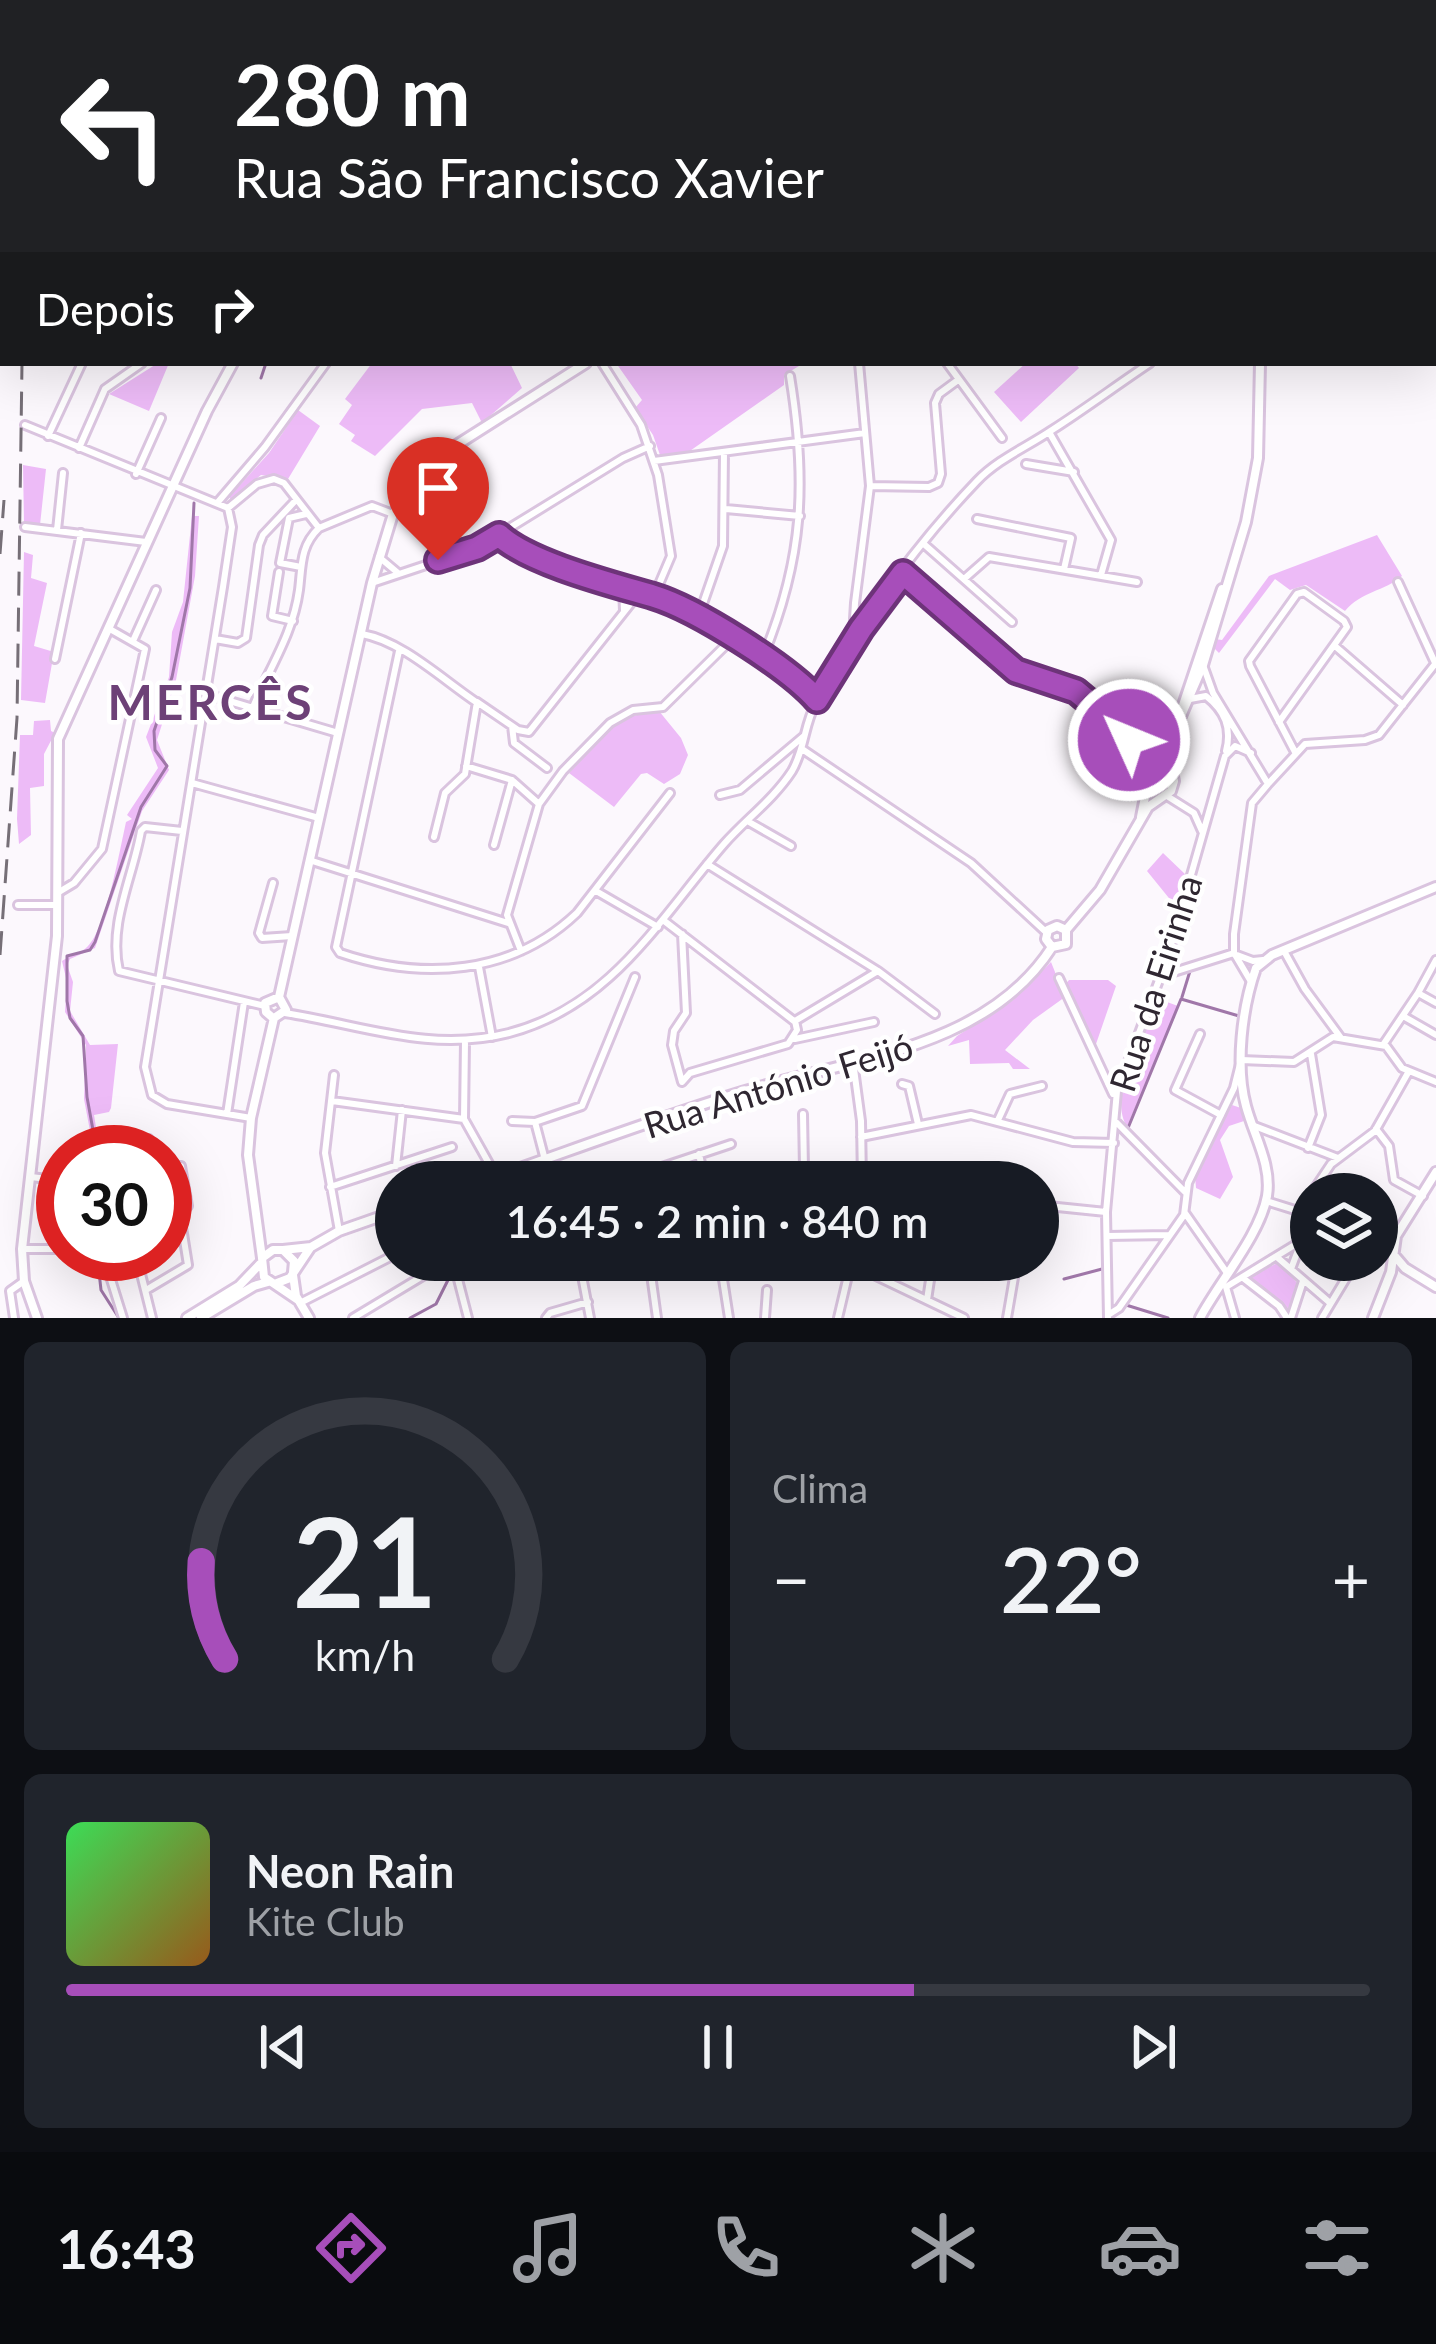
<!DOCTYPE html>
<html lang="pt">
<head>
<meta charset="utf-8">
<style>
  body { margin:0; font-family:Lato,sans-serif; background:#20242c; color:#f1f3f6; height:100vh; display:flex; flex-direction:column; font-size:45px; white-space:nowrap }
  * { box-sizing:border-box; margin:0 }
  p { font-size:39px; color:#9ea1a6 }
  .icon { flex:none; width:66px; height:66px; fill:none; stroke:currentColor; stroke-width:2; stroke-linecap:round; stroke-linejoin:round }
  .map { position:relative; height:1318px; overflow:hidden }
  .sheet { display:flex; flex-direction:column; gap:24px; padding:24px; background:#0d0f14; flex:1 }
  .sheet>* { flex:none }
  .guide { position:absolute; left:0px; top:0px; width:1437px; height:366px; box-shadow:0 12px 48px #0002; background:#202124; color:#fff; overflow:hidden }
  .buttons { position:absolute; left:1290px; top:1173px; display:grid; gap:24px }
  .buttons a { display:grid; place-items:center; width:108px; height:108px; border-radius:50%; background:#171b24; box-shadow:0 12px 48px #0002; font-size:60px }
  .speed { position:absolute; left:36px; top:1125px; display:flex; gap:24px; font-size:60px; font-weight:700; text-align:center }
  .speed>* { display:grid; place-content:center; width:156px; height:156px; border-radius:50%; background:#171b24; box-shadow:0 12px 48px #0002; line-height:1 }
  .speed .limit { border:18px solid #d22; background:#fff; color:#111 }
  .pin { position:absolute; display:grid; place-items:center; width:102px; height:102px; color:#fff; margin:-123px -51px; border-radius:50% 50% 50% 0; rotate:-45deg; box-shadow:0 0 12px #0007 }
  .pin .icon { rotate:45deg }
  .me { position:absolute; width:132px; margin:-66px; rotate:314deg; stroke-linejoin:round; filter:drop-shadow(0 0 9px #0008) }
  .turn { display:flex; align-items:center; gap:42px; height:252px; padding:0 36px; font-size:54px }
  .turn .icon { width:156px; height:156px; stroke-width:2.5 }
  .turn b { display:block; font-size:84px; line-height:102px }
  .then { display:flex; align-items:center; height:114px; padding:0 36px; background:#0003; gap:24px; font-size:45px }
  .big { font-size:90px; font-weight:600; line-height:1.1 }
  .sheet .widget { flex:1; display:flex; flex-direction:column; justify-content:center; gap:18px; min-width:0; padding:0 42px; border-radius:18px; background:#20242c }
  .sheet .dial { align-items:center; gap:0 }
  .dial svg { height:312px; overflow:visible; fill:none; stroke:#363941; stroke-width:7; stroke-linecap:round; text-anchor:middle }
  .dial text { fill:#f1f3f6; stroke:none }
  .song { display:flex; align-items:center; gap:36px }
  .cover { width:144px; height:144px; border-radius:18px; background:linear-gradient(135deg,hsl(130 70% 55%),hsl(30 70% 35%)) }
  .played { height:12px; border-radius:6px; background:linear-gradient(90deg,#a74eba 65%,#363941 65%) }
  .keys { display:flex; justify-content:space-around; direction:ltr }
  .heat { display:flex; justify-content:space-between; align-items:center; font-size:66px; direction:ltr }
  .sheet .tiles { flex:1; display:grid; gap:24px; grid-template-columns:1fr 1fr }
  .widget:last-child { grid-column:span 2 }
  .trip { position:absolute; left:375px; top:1161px; width:684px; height:120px; border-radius:60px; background:#171b24; box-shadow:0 12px 48px #0002; font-weight:600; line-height:120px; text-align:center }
  .tabs { display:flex; height:192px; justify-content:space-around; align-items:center; background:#090b0e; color:#9ea1a6 }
  .tabs .icon { width:84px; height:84px }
  .tabs .active { color:#a74eba }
  .tabs b { font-size:54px; color:#f1f3f6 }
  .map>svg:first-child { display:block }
  .green { fill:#edbbf7 }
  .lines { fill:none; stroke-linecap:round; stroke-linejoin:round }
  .stream { stroke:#a077a9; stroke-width:3 }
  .street-casing { stroke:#dac4df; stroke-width:12 }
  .secondary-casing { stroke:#dac4df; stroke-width:14 }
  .street { stroke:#fff; stroke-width:6 }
  .secondary { stroke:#fff; stroke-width:8 }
  .rail { stroke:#766f77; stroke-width:3; stroke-dasharray:24 12; stroke-linecap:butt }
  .route-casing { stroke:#6d3379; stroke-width:30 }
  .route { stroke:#a74eba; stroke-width:21 }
  .labels { text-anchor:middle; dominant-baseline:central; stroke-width:9; stroke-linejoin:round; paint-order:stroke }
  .street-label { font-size:36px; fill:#2f2731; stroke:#fff }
  .district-label { font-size:48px; font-weight:bold; letter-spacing:3px; fill:#6d4177; stroke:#fff }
</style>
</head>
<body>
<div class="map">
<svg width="1436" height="1318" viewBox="0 0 1436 1318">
  <rect width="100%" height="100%" fill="#fcf8fd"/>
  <path class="green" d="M 158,363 L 169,363 L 149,411 L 109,394 Z
    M 372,363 L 510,363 L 522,388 L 482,423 L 472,403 L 422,409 L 375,456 L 351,441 L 355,435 L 339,424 L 352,405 L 345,399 Z
    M 616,363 L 804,363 L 784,375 L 784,385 L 687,453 L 660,455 L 653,435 L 635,408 L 642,400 Z
    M 1026,363 L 1075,363 L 1079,368 L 1021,422 L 994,392 Z
    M 298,410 L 320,426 L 288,479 L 261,475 L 231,500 L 229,497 L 269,453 Z
    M 23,465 L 46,469 L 40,525 L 24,523 Z
    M 192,516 L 199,516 L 195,576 L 176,680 L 157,740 L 169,770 L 142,811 L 95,948 L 70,959 L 67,965 L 73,982 L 70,1011 L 90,1045 L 118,1044 L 111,1108 L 109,1112 L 94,1115 L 100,1152 L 94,1152 L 84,1099 L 86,1045 L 65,1012 L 67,982 L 62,961 C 69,956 82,953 88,946 C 106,929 120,849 126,822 L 132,819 L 127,815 L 158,768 L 146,737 L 169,677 L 172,632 L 183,602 Z
    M 1377,535 L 1402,576 C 1385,591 1360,592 1345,611 L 1306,585 L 1290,590 L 1275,579 L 1219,653 L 1214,648 L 1215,639 L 1222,640 L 1269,576 Z
    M 24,552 L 33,555 L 31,578 L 47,583 L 34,646 L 54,652 L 45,703 L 21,700 Z
    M 659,711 L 681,738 L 688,755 L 680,774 L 664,784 L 647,773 L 641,774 L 614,807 L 569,773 L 621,718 Z
    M 50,720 L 51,731 L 55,733 L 44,754 L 44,786 L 30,788 L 31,835 L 19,844 L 17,819 L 20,735 L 33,735 L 34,721 Z
    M 1163,853 L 1186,875 L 1177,908 L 1147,871 Z
    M 1051,962 L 1065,997 L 1033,1020 L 1005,1050 L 1030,1069 L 1013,1069 L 1009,1063 L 970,1064 L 969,1040 L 948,1046 L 957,1036 L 1013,1000 Z
    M 1069,980 L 1108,980 L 1116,986 L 1096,1044 L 1092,1044 L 1064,986 Z
    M 1156,998 L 1178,1006 L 1127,1127 C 1107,1094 1143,1032 1156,998 Z
    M 1232,1105 L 1241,1108 L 1244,1121 L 1229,1126 L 1220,1140 L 1233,1177 L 1220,1199 L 1196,1188 L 1195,1176 Z
    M 1279,1262 L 1298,1284 L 1289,1312 L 1251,1277 Z"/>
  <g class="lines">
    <path class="stream" d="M 381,0 L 381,3
      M 261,378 L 266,363
      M 1182,997 L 1190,971
      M 1128,1128 L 1181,999 L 1239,1016
      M 97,1152 L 87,1097 L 83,1036 L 70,1018 L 67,1001 L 67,956 L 90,950 L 95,942 L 141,807 L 167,766 L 155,750 L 154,731 L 172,677 L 190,588 L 194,503
      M 97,1254 L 101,1290 L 119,1318
      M 922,1260 L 927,1263
      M 1064,1279 L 1102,1269
      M 1126,1305 L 1168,1318
      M 410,1318 L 436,1304 L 451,1274"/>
    <defs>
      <path id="street" d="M 372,0 L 372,3
        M 420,0 L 420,3
        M 1046,0 L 1046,3
        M 64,3 L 66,0
        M 242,3 L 243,0
        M 299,3 L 300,0
        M 455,3 L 459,0
        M 509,3 L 513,0
        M 692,3 L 697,0
        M 705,3 L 707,0
        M 741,3 L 743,0
        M 758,3 L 762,0
        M 860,3 L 861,0
        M 0,50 L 3,48
        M 602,363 L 641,425 L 658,475 L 671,556 L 654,596
        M 859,363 L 870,486 L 855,603 L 854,619 L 861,629
        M 947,363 L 1002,438
        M 25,425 L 228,508 L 257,484 L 274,479 L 284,483 L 319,528 L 372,506 L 393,514
        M 1049,432 L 1111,540 L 1101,575
        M 48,436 L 82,363
        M 79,448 L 105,389 L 142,363
        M 654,461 L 865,433
        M 1026,464 L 1074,472
        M 136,474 L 161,418
        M 870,486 L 929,487 L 938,483 L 941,474 L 935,403 L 939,394 L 958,380
        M 218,502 L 265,447 L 326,363
        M 228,508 L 232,527 L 223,587 L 145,1067 L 152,1095 L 167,1104 L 251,1118
        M 726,509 L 800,516
        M 977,519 L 1071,538 L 1064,569
        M 25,527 L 146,542
        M 57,530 L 63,473
        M 499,535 C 531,566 610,583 653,596 C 696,609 787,667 817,700
        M 925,545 L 1012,622
        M 379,557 L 398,573
        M 301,567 L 280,563 L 289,518 L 306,514
        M 279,572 L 272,616 L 293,621
        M 903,573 L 1016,671 L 1076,691 L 1088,701 L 1124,732 L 1142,772
        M 964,579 L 989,557 L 1137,582
        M 1398,582 L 1436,665
        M 372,583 L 477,548 L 623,458 L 650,446
        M 623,587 L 624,611
        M 698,618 L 723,546 L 724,452
        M 362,634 C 402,641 443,680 476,702
        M 215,639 L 238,643 L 246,638 L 259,545 L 263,535 L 296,500
        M 133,641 L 156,590
        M 1335,646 L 1403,705
        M 399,651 L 336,947 L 340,953 C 423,981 512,975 577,913 L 670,793
        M 763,657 C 804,558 807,481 790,376
        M 55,659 L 81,533
        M 1203,665 L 1213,693 L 1268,784 L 1252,803 L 1234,934 L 1234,953 L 1250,980
        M 206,694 L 338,733
        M 1190,699 L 1206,696 C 1225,711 1232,728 1226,751
        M 253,707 C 270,667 293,634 299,590 C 302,566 300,546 319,528
        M 1279,722 L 1347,627 L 1344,621 L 1304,592 L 1297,594 L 1249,661 L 1250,666 L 1295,752
        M 512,726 L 514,743 L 547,768
        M 802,749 L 971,863 L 1047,933
        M 466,766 L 512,780 L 539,804
        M 192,783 L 319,818
        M 1268,784 L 1305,744 L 1365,740 L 1379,735 L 1435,664
        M 720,795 L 740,790 L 804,736
        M 1167,796 L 1194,813 L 1202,831
        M 749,822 L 791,846
        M 182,831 L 145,827 L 141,831 C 133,877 108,924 119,971 L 265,1006
        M 434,837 L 445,793 L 465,774 L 477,702 L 518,730 L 529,732 L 639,593
        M 494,845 L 512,780
        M 309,860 L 508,923
        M 707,864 L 878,971 L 935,1014
        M 273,883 L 259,933 L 262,938 L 292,936
        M 596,891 L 658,927
        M 59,892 L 74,883 L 102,849 L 145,649 L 108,628
        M 18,905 L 57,905
        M 663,920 L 794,1021
        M 682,934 L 686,1013 L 674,1031 L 672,1045 L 682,1082 L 690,1073 L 788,1044 L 797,1030 L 795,1021 L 878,971
        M 521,951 L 507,915 L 539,804 L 563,771 L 610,723 L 633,710 L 663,707 L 732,639
        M 1284,951 L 1305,989 L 1341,1038
        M 1237,955 L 1253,961 L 1263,960
        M 1436,960 L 1418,993 L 1436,1003
        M 479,967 L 492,1037
        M 1161,976 L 1234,953
        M 1059,978 L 1113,1094
        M 285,1013 C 362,1025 430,1053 509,1033 C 612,1006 659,919 724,844 C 746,819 773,800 792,771 C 805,749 804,724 816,703 C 859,624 915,546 977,481 C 998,459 1027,447 1052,430 C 1085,409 1117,385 1150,363
        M 1403,1016 L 1436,1035
        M 1200,1034 L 1175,1090 L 1221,1115
        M 795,1039 L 874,1022
        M 465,1041 L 464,1119 L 496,1176
        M 1383,1045 L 1418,993
        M 854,1069 L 861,1121 L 862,1182
        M 334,1075 L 325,1153 L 339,1231
        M 902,1084 L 909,1086 L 918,1124
        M 332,1101 L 464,1119
        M 227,1114 L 244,1002
        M 803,1114 L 804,1169
        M 998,1120 L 1010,1094 L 1042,1086
        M 512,1121 L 535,1122
        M 1117,1123 L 1186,1193
        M 1252,1125 L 1338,1158
        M 1376,1129 L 1389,1146 L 1394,1180 L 1423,1196
        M 861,1137 L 971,1115 L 1073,1142 L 1114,1143
        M 149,1139 L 151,1152
        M 1308,1148 L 1321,1115 L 1311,1054
        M 699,1154 L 705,1182
        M 545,1160 L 535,1122 L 582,1106 L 635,977
        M 396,1166 L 402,1110
        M 647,1172 L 731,1144
        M 31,1177 L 63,1181
        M 714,1182 L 804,1169 L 861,1171
        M 330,1187 L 452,1147
        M 1311,1194 L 1331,1164 L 1375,1131 L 1409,1071
        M 1266,1201 L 1311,1215
        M 1038,1205 L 1106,1212
        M 1185,1213 L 1227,1273
        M 1107,1236 L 1169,1235
        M 22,1249 L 63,1249
        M 1377,1249 L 1385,1247 L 1396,1233
        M 103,1254 L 123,1318
        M 136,1254 L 152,1318
        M 1278,1258 L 1329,1302
        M 579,1260 L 590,1318
        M 649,1260 L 657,1318
        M 720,1260 L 729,1318
        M 454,1264 L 468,1318
        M 851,1264 L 964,1318
        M 1291,1269 L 1300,1245
        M 1243,1278 L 1279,1306 L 1287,1318
        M 1226,1287 L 1311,1235
        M 1226,1287 L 1235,1318
        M 146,1290 L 188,1265 L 180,1215 L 188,1206 L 181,1166
        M 927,1300 L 933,1260
        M 300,1303 L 396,1254
        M 1108,1315 L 1119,1308 L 1184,1215 L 1188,1183 L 1234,1088 L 1241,1060 L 1294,1062 L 1333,1037 L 1386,1046 L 1402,1068 L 1436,1082
        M 14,1318 L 10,1291 L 24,1281
        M 353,1318 L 431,1271 L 467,1260
        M 546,1318 L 550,1313 L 588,1302
        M 765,1318 L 767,1290
        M 838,1318 L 851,1263
        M 1007,1318 L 1017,1260
        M 1108,1318 L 1106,1212 L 1117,1091 L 1167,959 L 1225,756 L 1235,746 L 1251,753
        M 1291,1318 L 1303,1281
        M 1322,1318 L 1357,1260"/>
      <path id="secondary" d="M 888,0 L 895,2
        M 398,3 L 398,0
        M 637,3 L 640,0
        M 1322,3 L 1322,0
        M 1330,3 L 1330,0
        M 0,266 L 3,265
        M 1178,723 L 1203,665 L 1246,522 L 1258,458 L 1260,363
        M 1141,817 L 1145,797 L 1142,774 L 1169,747 L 1222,589
        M 1066,930 L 1100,890 L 1148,807 L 1171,791 L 1174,781 L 1168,754
        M 1052,947 L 1046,939 L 1048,930 L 1057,926 L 1066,930
        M 1052,947 L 1066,944 L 1066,930
        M 279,997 L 372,583 L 393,514 L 436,458 L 586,363
        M 273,1018 L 266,1012 L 265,1003 L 279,997
        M 274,1018 L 286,1010 L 279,997
        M 480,1182 C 567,1152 654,1119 742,1092 C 848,1059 986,1050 1052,947
        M 283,1250 L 311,1247 L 339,1231 L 396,1211
        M 1393,1254 L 1405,1268 L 1436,1287
        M 262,1258 L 248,1155 L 251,1118 L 274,1018
        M 293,1272 L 294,1261 L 283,1250 L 273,1250 L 262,1258 L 264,1277 L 298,1300
        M 293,1275 L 296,1296 L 309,1318
        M 277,1283 L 290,1278 L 310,1248
        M 37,1318 L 24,1281 L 22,1249 L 57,936 L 58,739 L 207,411 L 233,363
        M 187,1318 L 239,1286 L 260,1264
        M 201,1318 L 254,1286 L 268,1282
        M 1200,1318 C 1219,1282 1260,1235 1267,1196 C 1272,1165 1254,1136 1246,1106 C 1235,1066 1242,1008 1256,968 L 1272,955 L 1436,887
        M 1373,1318 L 1391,1272 L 1396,1236 L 1436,1172"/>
    </defs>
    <use href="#street" class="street-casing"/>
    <use href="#secondary" class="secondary-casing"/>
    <use href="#street" class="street"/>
    <use href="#secondary" class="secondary"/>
    <path class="rail" d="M 192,3 L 194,0
      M 0,554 L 4,500
      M 0,955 L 17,718 L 22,363"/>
  </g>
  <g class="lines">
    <defs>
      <path id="route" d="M 438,560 L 477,548 L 499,535 C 529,563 612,584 653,596 C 696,609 788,667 817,700 L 861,629 L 903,573 L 1016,671 L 1076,691 L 1119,727 L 1129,740"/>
    </defs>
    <use href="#route" class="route-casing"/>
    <use href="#route" class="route"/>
  </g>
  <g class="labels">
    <g class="street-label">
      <text transform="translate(1155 983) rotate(-72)">Rua da Eirinha</text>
      <text transform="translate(778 1085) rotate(-17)">Rua António Feijó</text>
    </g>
    <g class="district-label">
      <text x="211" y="701">MERCÊS</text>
    </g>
  </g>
</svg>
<div class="buttons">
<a><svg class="icon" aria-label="layers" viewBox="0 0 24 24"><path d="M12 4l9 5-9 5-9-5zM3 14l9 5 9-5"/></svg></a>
</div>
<div class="speed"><div class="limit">30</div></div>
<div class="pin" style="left:438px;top:560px;background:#d93025"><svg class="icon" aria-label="arrive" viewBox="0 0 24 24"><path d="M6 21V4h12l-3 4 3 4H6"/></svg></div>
<svg class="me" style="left:1129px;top:740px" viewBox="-20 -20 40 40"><circle r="17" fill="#a74eba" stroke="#fff" stroke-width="3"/><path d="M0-11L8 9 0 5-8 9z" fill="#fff"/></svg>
<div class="trip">16:45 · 2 min · 840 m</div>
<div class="guide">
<div class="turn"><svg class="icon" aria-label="left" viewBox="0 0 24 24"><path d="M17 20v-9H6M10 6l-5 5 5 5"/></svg><div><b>280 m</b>Rua São Francisco Xavier</div></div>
<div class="then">Depois<svg class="icon" aria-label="right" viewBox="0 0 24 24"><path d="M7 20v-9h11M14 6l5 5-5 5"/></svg></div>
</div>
</div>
<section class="sheet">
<div class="tiles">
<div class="widget dial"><svg viewBox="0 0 100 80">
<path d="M14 69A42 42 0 1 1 86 69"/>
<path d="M14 69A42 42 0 0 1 8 44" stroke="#a74eba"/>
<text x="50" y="56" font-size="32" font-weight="700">21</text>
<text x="50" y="72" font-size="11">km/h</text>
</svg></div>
<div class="widget"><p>Clima</p>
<div class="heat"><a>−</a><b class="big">22°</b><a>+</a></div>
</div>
<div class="widget">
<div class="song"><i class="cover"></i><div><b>Neon Rain</b><p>Kite Club</p></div></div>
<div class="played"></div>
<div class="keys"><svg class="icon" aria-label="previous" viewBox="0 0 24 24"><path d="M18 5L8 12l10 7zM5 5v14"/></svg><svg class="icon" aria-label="pause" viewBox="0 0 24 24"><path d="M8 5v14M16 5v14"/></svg><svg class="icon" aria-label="next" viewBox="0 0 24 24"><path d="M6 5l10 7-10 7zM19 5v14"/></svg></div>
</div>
</div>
</section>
<nav class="tabs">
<b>16:43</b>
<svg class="icon active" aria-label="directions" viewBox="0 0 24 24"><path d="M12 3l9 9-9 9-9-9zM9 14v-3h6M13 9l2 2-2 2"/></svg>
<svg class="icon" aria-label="music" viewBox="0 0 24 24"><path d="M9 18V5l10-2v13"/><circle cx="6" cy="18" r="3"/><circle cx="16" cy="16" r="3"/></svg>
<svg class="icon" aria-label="phone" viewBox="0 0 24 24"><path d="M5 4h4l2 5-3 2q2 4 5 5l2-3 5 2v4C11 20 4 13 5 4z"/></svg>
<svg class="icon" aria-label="climate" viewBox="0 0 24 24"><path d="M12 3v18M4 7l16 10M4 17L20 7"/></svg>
<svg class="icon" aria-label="car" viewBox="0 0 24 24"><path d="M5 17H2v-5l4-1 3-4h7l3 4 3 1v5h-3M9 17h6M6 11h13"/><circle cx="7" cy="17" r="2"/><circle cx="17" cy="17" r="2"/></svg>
<svg class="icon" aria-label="filters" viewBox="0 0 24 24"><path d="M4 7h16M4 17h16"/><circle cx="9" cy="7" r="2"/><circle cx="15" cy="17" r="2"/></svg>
</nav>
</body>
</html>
